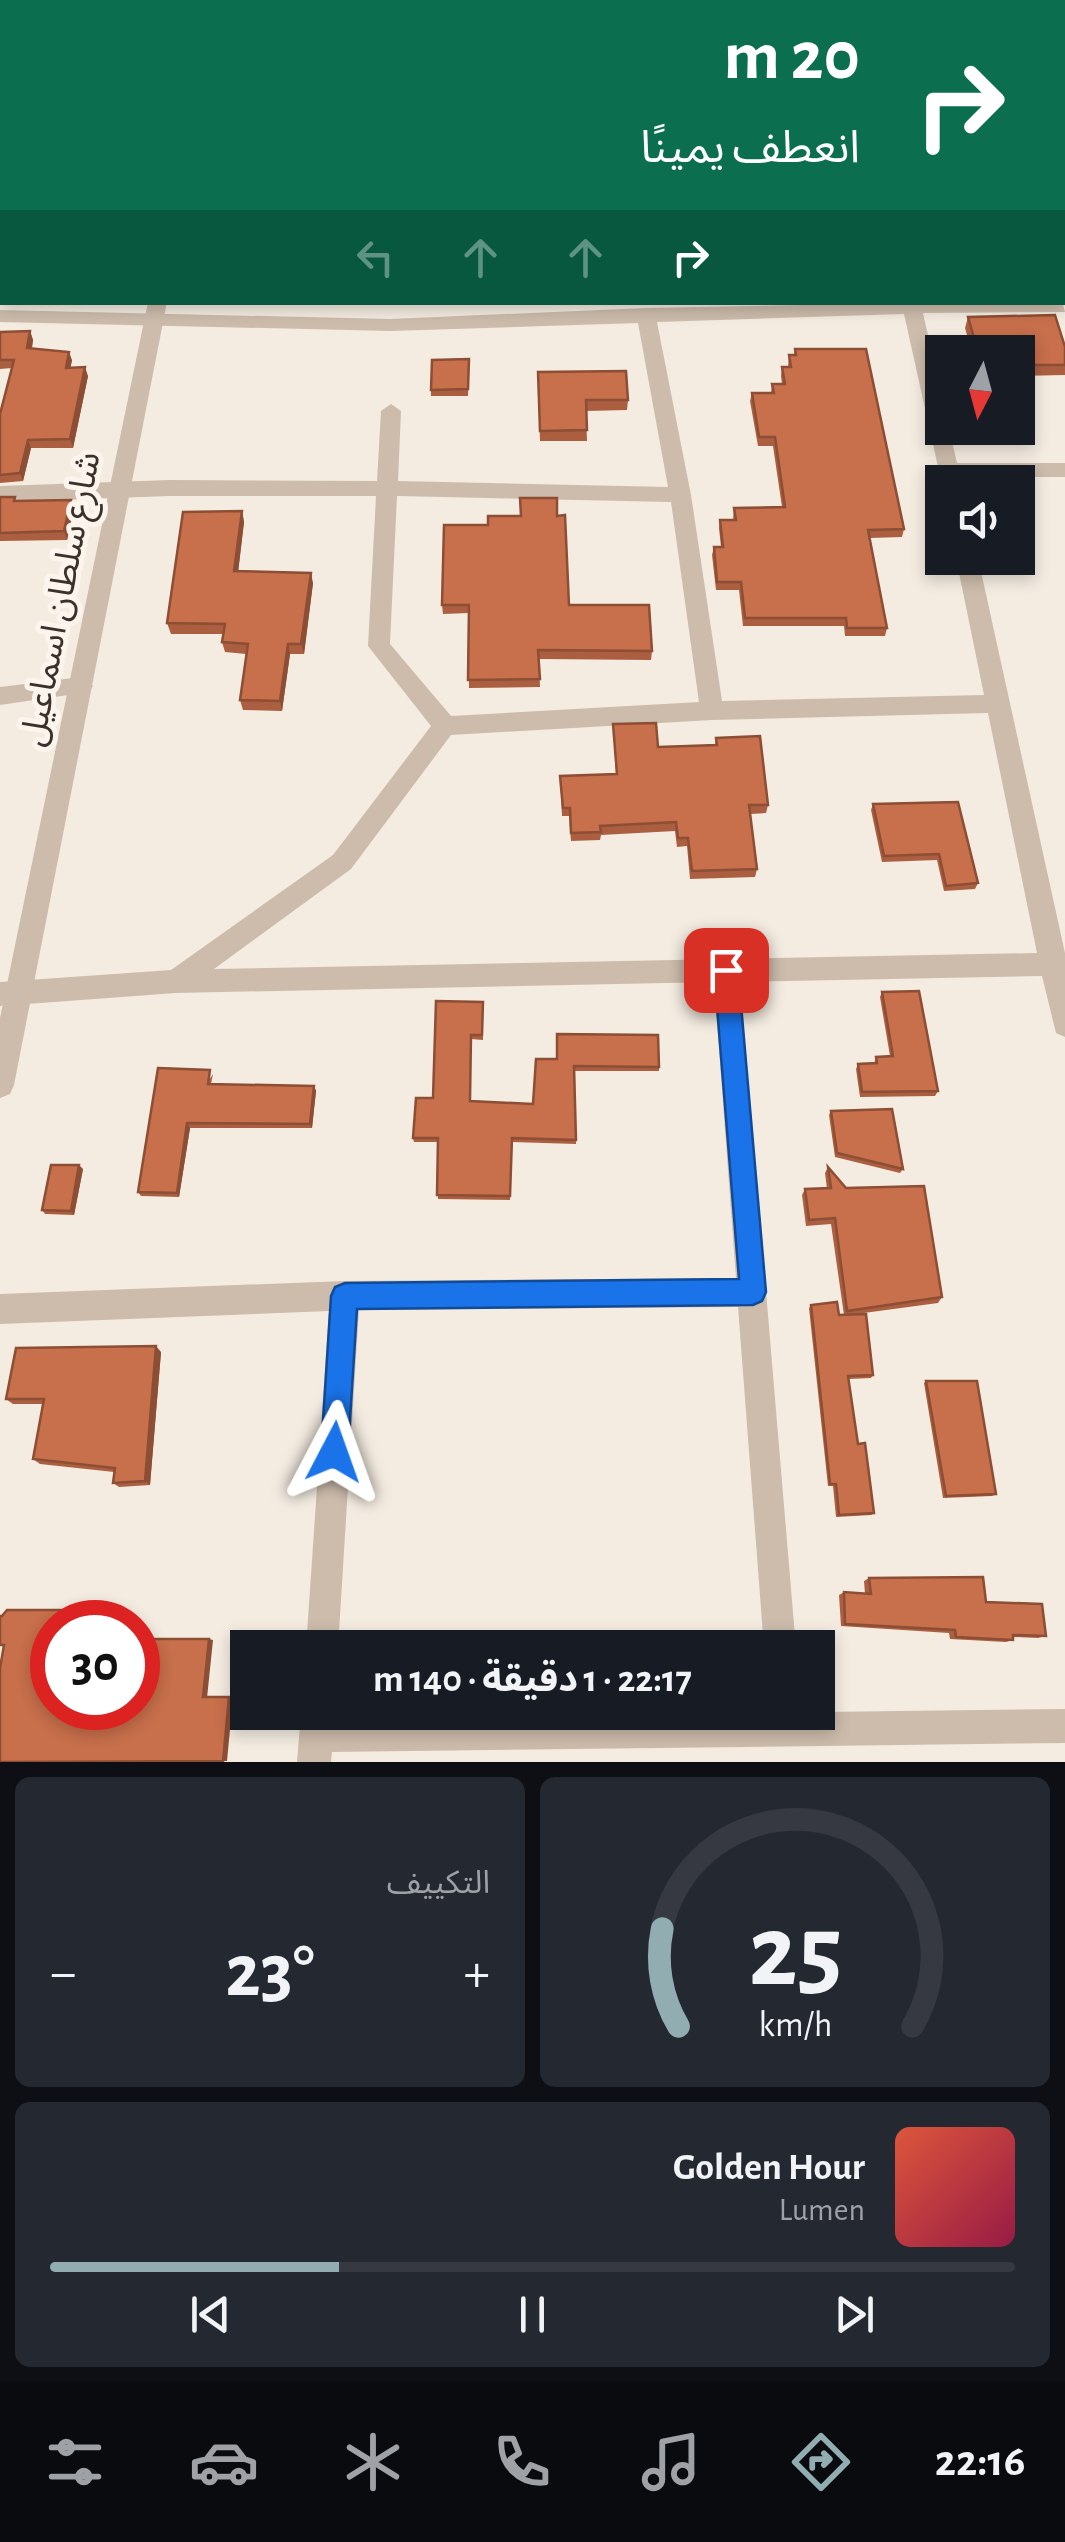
<!DOCTYPE html>
<html lang="ar">
<head>
<meta charset="utf-8">
<style>
  body { margin:0; font-family:"Alegreya Sans","Noto Sans Arabic",sans-serif; background:#242831; color:#f1f3f6; direction:rtl; height:100vh; display:flex; flex-direction:column; font-size:38px; white-space:nowrap }
  * { box-sizing:border-box; margin:0 }
  p { font-size:32px; color:#9ea1a6 }
  .icon { flex:none; width:55px; height:55px; fill:none; stroke:currentColor; stroke-width:2; stroke-linecap:round; stroke-linejoin:round }
  .map { position:relative; height:1762px; overflow:hidden; direction:ltr }
  .panel { display:flex; flex-direction:column; gap:15px; padding:15px; background:#0d0f14; flex:1 }
  .panel>* { flex:none }
  .top-card { position:absolute; left:0px; top:0px; width:1065px; height:305px; box-shadow:0 5px 15px #0003; direction:rtl; background:#0b6e4f; color:#fff; overflow:hidden }
  .needle { width:65px; rotate:186deg }
  .controls { position:absolute; left:925px; top:335px; display:grid; gap:20px }
  .controls a { display:grid; place-items:center; width:110px; height:110px; border-radius:0px; background:#171b24; box-shadow:0 5px 15px #0003; font-size:50px }
  .speed { position:absolute; left:30px; top:1600px; display:flex; gap:20px; font-size:50px; font-weight:700; text-align:center }
  .speed>* { display:grid; place-content:center; width:130px; height:130px; border-radius:50%; background:#171b24; box-shadow:0 5px 15px #0003; line-height:1 }
  .speed .limit { border:15px solid #d22; background:#fff; color:#111 }
  .pin { position:absolute; display:grid; place-items:center; width:85px; height:85px; color:#fff; margin:-42px; border-radius:20px; box-shadow:0 5px 15px #0006 }
  .me { position:absolute; width:110px; margin:-55px; rotate:4deg; stroke-linejoin:round; filter:drop-shadow(0 0 8px #0008) }
  .turn { display:flex; align-items:center; gap:35px; height:210px; padding:0 40px; font-size:45px }
  .turn .icon { width:130px; height:130px; stroke-width:2.5 }
  .turn b { display:block; font-size:70px; line-height:85px }
  .lanes { display:flex; align-items:center; height:95px; padding:0 40px; background:#0003; justify-content:center; gap:50px; direction:ltr }
  .lanes .off { opacity:.35 }
  .big { font-size:75px; font-weight:700; line-height:1.1 }
  .panel .card { flex:1; display:flex; flex-direction:column; justify-content:center; gap:15px; min-width:0; padding:0 35px; border-radius:15px; background:#242831 }
  .panel .dial { align-items:center; gap:0 }
  .dial svg { height:260px; overflow:visible; fill:none; stroke:#363941; stroke-width:7; stroke-linecap:round; text-anchor:middle }
  .dial text { fill:#f1f3f6; stroke:none }
  .song { display:flex; align-items:center; gap:30px }
  .cover { width:120px; height:120px; border-radius:15px; background:linear-gradient(135deg,hsl(10 70% 55%),hsl(340 70% 35%)) }
  .played { height:10px; border-radius:5px; background:linear-gradient(90deg,#92adb2 30%,#363941 30%) }
  .keys { display:flex; justify-content:space-around; direction:ltr }
  .heat { display:flex; justify-content:space-between; align-items:center; font-size:55px; direction:ltr }
  .panel .tiles { flex:1; display:grid; gap:15px; grid-template-columns:1fr 1fr }
  .card:last-child { grid-column:span 2 }
  .trip { position:absolute; left:230px; top:1630px; width:605px; height:100px; border-radius:0px; background:#171b24; box-shadow:0 5px 15px #0003; font-weight:700; line-height:100px; text-align:center; direction:rtl }
  .tab-bar { display:flex; height:160px; justify-content:space-around; align-items:center; background:#090b0e; color:#9ea1a6 }
  .tab-bar .icon { width:70px; height:70px }
  .tab-bar .current { color:#92adb2 }
  .tab-bar b { font-size:45px; color:#f1f3f6 }
  .map>svg:first-child { display:block }
  .lines { fill:none; stroke-linecap:round; stroke-linejoin:round }
  .minor { fill:#cdbcac; fill-rule:evenodd }
  .tertiary { fill:#cdbcac; fill-rule:evenodd }
  .wall { fill:#ac5f40 }
  .shaded-wall { fill:#8c4e34 }
  .building { fill:#c86f4b; stroke:#8c4e34; stroke-width:2.5 }
  .route { fill:#1a73e8; stroke:#114b97; stroke-width:2.5 }
  .labels { text-anchor:middle; dominant-baseline:central; stroke-width:10; stroke-linejoin:round; paint-order:stroke }
  .street-label { font-size:35px; fill:#3b312b; stroke:#fbf5ee }
</style>
</head>
<body>
<div class="map">
<svg width="1065" height="1762" viewBox="0 0 1065 1762">
  <rect width="100%" height="100%" fill="#f4ece1"/>
  <g class="lines">
    <path class="minor" d="M 408,0 L 424,0 L 424,2 L 408,2 Z
      M 619,0 L 635,0 L 635,2 L 619,2 Z
      M 841,0 L 857,0 L 858,2 L 842,2 Z
      M 1062,18 L 1065,18 L 1065,28 L 1062,28 Z
      M 0,30 L 2,30 L 2,40 L 0,40 Z
      M 0,152 L 2,152 L 2,162 L 0,162 Z
      M 1062,300 L 1065,312 L 923,313 L 942,398 L 942,428 L 949,428 L 957,463 L 1065,463 L 1065,477 L 960,477 L 961,482 L 942,485 L 904,314 L 657,322 L 691,495 L 722,701 L 984,695 L 956,558 L 978,558 L 1065,953 L 1065,1037 L 1056,1033 L 1042,976 L 740,982 L 796,1648 L 764,1648 L 738,1307 L 359,1310 L 338,1648 L 306,1648 L 329,1311 L 0,1324 L 0,1294 L 345,1281 L 736,1278 L 714,982 L 176,993 L 0,1006 L 0,982 L 171,970 L 333,855 L 431,726 L 368,646 L 376,496 L 170,496 L 0,502 L 0,486 L 170,480 L 377,481 L 381,411 L 391,404 L 401,411 L 398,481 L 668,487 L 638,323 L 390,331 L 0,322 L 0,310 L 390,319 L 646,308 ZM 397,496 L 671,502 L 699,702 L 451,716 L 390,644 ZM 988,713 L 1037,953 L 214,969 L 351,869 L 451,735 L 712,720 Z
      M 81,677 L 89,680 L 93,686 L 89,692 L 0,705 L 0,687 Z
      M 1065,1709 L 1065,1743 L 332,1752 L 331,1762 L 297,1762 L 301,1712 L 335,1712 L 334,1718 Z"/>
    <path class="tertiary" d="M 204,0 L 220,0 L 220,2 L 204,2 Z
      M 148,302 L 167,302 L 14,1085 L 10,1094 L 0,1098 L 0,1018 Z"/>
  </g>
  <path class="wall" d="M 968,317 L 1065,347 L 1065,375 L 1018,376 L 1018,352 L 972,352 L 965,328 Z
    M 30,331 L 33,340 L 32,349 L 72,360 L 70,368 L 88,376 L 73,448 L 31,448 L 23,481 L 0,483 L 0,414 L 12,368 L 0,369 L 0,332 Z
    M 795,349 L 904,529 L 902,537 L 870,538 L 887,628 L 885,636 L 845,636 L 844,626 L 743,626 L 739,590 L 716,590 L 712,555 L 714,547 L 721,547 L 719,528 L 720,520 L 733,520 L 734,508 L 782,507 L 773,446 L 758,446 L 750,401 L 752,393 L 771,393 L 772,384 L 782,384 L 781,376 L 782,367 L 788,367 L 789,355 L 794,355 Z
    M 469,359 L 468,396 L 431,396 L 431,390 Z
    M 538,372 L 628,400 L 627,410 L 586,411 L 587,441 L 540,441 Z
    M 0,497 L 16,501 L 71,500 L 74,508 L 67,540 L 0,541 Z
    M 242,511 L 244,522 L 238,571 L 313,583 L 304,654 L 290,654 L 282,711 L 243,710 L 240,700 L 246,654 L 225,652 L 222,642 L 223,634 L 171,634 L 167,623 Z
    M 521,516 L 557,516 L 569,605 L 652,651 L 651,660 L 539,659 L 540,687 L 469,688 L 469,613 L 443,614 L 442,605 L 488,525 Z
    M 613,724 L 658,747 L 715,745 L 716,738 L 768,805 L 766,813 L 750,814 L 757,869 L 755,877 L 690,879 L 687,846 L 677,847 L 675,831 L 601,835 L 600,840 L 571,841 L 569,816 L 562,816 L 560,776 L 616,774 Z
    M 873,804 L 978,883 L 975,889 L 944,891 L 937,860 L 882,862 L 871,810 Z
    M 882,992 L 938,1091 L 935,1096 L 860,1097 L 856,1069 L 858,1064 L 874,1064 L 876,1057 L 890,1056 L 880,997 Z
    M 483,1002 L 483,1040 L 471,1039 L 470,1101 L 533,1104 L 536,1059 L 659,1067 L 659,1071 L 574,1071 L 576,1144 L 512,1142 L 510,1200 L 438,1199 L 437,1142 L 414,1142 L 413,1138 Z
    M 213,1074 L 211,1084 L 314,1086 L 316,1091 L 312,1128 L 190,1128 L 179,1197 L 141,1196 L 138,1192 Z
    M 831,1111 L 903,1169 L 900,1173 L 835,1157 L 829,1115 Z
    M 828,1167 L 942,1297 L 938,1303 L 849,1315 L 873,1375 L 871,1378 L 849,1379 L 858,1444 L 874,1513 L 871,1515 L 836,1517 L 833,1486 L 828,1486 L 809,1308 L 811,1305 L 839,1315 L 844,1315 L 831,1224 L 806,1226 L 802,1195 L 805,1189 L 827,1189 L 825,1173 Z
    M 83,1169 L 74,1215 L 45,1214 L 42,1210 Z
    M 161,1352 L 150,1485 L 119,1487 L 113,1483 L 114,1472 L 40,1464 L 33,1459 L 43,1404 L 13,1404 L 6,1399 Z
    M 926,1381 L 996,1494 L 992,1496 L 943,1498 L 924,1383 Z
    M 869,1578 L 986,1602 L 1046,1636 L 1038,1638 L 1013,1637 L 1013,1640 L 1006,1642 L 950,1639 L 949,1633 L 841,1626 L 839,1595 L 844,1592 L 865,1594 L 864,1581 Z"/>
  <path class="shaded-wall" d="M 30,331 L 33,340 L 30,357 L 27,348 Z
    M 69,352 L 72,360 L 69,376 L 66,368 Z
    M 85,367 L 88,376 L 73,448 L 70,439 Z
    M 28,440 L 31,448 L 23,481 L 20,473 Z
    M 71,500 L 74,508 L 67,540 L 64,531 Z
    M 242,511 L 244,522 L 237,582 L 234,571 Z
    M 311,573 L 313,583 L 304,654 L 301,644 Z
    M 288,644 L 290,654 L 282,711 L 280,701 Z
    M 314,1086 L 316,1091 L 312,1128 L 310,1124 Z
    M 187,1123 L 190,1128 L 179,1197 L 177,1193 Z
    M 79,1165 L 83,1169 L 74,1215 L 71,1211 Z
    M 156,1346 L 161,1352 L 150,1485 L 145,1481 Z
    M 125,1610 L 130,1612 L 129,1622 L 123,1622 Z
    M 209,1639 L 213,1640 L 207,1698 L 203,1697 Z
    M 229,1697 L 233,1698 L 227,1761 L 223,1761 Z"/>
  <path class="building" d="M 462,0 L 589,0 L 588,2 L 462,2 Z
    M 704,0 L 825,0 L 825,2 L 705,2 Z
    M 937,0 L 967,0 L 968,2 L 938,2 Z
    M 1062,66 L 1065,73 L 1065,139 L 1062,139 Z
    M 0,81 L 2,81 L 2,129 L 0,129 Z
    M 0,194 L 2,194 L 2,271 L 0,271 Z
    M 1062,206 L 1065,207 L 1065,265 L 1062,265 Z
    M 1055,315 L 1065,347 L 1065,365 L 1018,365 L 1018,352 L 978,352 L 968,317 Z
    M 30,331 L 27,348 L 69,352 L 66,368 L 85,367 L 70,439 L 28,440 L 20,473 L 0,475 L 0,414 L 14,360 L 0,360 L 0,332 Z
    M 795,349 L 866,349 L 904,529 L 868,530 L 887,628 L 847,628 L 846,618 L 745,618 L 741,582 L 717,582 L 714,547 L 723,547 L 720,520 L 736,520 L 734,508 L 785,507 L 775,437 L 759,437 L 752,393 L 774,393 L 772,384 L 785,384 L 782,367 L 791,367 L 789,355 L 796,355 Z
    M 469,359 L 468,389 L 431,390 L 432,360 Z
    M 626,371 L 628,400 L 586,400 L 587,430 L 540,431 L 538,372 Z
    M 0,497 L 15,497 L 14,501 L 71,500 L 64,531 L 0,533 Z
    M 520,498 L 557,498 L 557,516 L 565,515 L 569,605 L 649,605 L 652,651 L 538,650 L 540,679 L 468,680 L 469,605 L 442,605 L 444,525 L 488,525 L 488,516 L 521,516 Z
    M 242,511 L 234,571 L 311,573 L 301,644 L 288,644 L 280,701 L 240,700 L 248,644 L 222,642 L 225,624 L 167,623 L 183,512 Z
    M 656,723 L 658,747 L 717,745 L 716,738 L 760,736 L 768,805 L 749,805 L 757,869 L 692,871 L 688,838 L 678,838 L 676,822 L 600,826 L 601,832 L 571,833 L 570,808 L 563,808 L 560,776 L 617,774 L 613,724 Z
    M 958,802 L 978,883 L 946,886 L 939,854 L 884,856 L 873,804 Z
    M 919,991 L 938,1091 L 862,1092 L 858,1064 L 877,1063 L 876,1057 L 893,1056 L 882,992 Z
    M 436,1001 L 483,1002 L 482,1035 L 471,1035 L 470,1101 L 533,1104 L 536,1059 L 557,1059 L 557,1034 L 658,1035 L 659,1067 L 574,1066 L 576,1140 L 512,1138 L 510,1196 L 437,1195 L 438,1138 L 413,1138 L 416,1098 L 433,1098 Z
    M 158,1068 L 210,1070 L 208,1084 L 314,1086 L 310,1124 L 187,1123 L 177,1193 L 138,1192 Z
    M 892,1109 L 903,1169 L 837,1153 L 831,1111 Z
    M 51,1165 L 79,1165 L 71,1211 L 42,1210 Z
    M 828,1167 L 846,1188 L 924,1186 L 942,1297 L 847,1311 L 835,1218 L 809,1220 L 805,1189 L 831,1188 Z
    M 837,1302 L 839,1315 L 866,1314 L 873,1375 L 848,1376 L 858,1444 L 865,1443 L 874,1513 L 839,1515 L 836,1484 L 830,1484 L 811,1305 Z
    M 156,1346 L 145,1481 L 113,1483 L 115,1468 L 33,1459 L 44,1399 L 6,1399 L 16,1348 Z
    M 926,1381 L 977,1381 L 996,1494 L 946,1496 Z
    M 983,1577 L 986,1602 L 1042,1604 L 1046,1636 L 1013,1635 L 1013,1640 L 956,1637 L 955,1630 L 845,1624 L 844,1592 L 871,1594 L 869,1578 Z
    M 7,1610 L 125,1610 L 123,1622 L 52,1622 L 52,1708 L 138,1708 L 138,1639 L 209,1639 L 203,1697 L 229,1697 L 223,1761 L 0,1762 L 0,1668 L 4,1645 L 0,1645 L 0,1616 L 2,1616 Z"/>
  <path class="route" d="M 726,959 L 734,962 L 738,970 L 766,1292 L 762,1301 L 753,1305 L 357,1309 L 348,1452 L 344,1462 L 334,1466 L 325,1462 L 321,1452 L 331,1296 L 335,1287 L 345,1283 L 739,1279 L 714,970 L 717,962 Z"/>
  <g class="labels">
    <g class="street-label">
      <text transform="translate(61 599) rotate(-79)">شارع سلطان اسماعيل</text>
    </g>
  </g>
</svg>
<div class="controls">
<a><svg class="needle" viewBox="-14 -14 28 28"><path d="M0-13l5 13h-10z" fill="#e53935"/><path d="M0 13l5-13h-10z" fill="#9ea1a6"/></svg></a>
<a><svg class="icon" aria-label="sound" viewBox="0 0 24 24"><path d="M4 9h4l5-4v14l-5-4H4zM17 9q2 3 0 6"/></svg></a>
</div>
<div class="speed"><div class="limit">30</div></div>
<div class="pin" style="left:726px;top:970px;background:#d93025"><svg class="icon" aria-label="arrive" viewBox="0 0 24 24"><path d="M6 21V4h12l-3 4 3 4H6"/></svg></div>
<svg class="me" style="left:334px;top:1452px" viewBox="-20 -20 40 40"><path d="M0-17L14 15 0 8-14 15z" fill="#1a73e8" stroke="#fff" stroke-width="4"/></svg>
<div class="trip">22:17 · 1 دقيقة · 140 m</div>
<div class="top-card">
<div class="turn"><svg class="icon" aria-label="right" viewBox="0 0 24 24"><path d="M7 20v-9h11M14 6l5 5-5 5"/></svg><div><b>20 m</b>انعطف يمينًا</div></div>
<div class="lanes"><svg class="icon off" aria-label="left" viewBox="0 0 24 24"><path d="M17 20v-9H6M10 6l-5 5 5 5"/></svg><svg class="icon off" aria-label="ahead" viewBox="0 0 24 24"><path d="M12 20V5M6 11l6-6 6 6"/></svg><svg class="icon off" aria-label="ahead" viewBox="0 0 24 24"><path d="M12 20V5M6 11l6-6 6 6"/></svg><svg class="icon" aria-label="right" viewBox="0 0 24 24"><path d="M7 20v-9h11M14 6l5 5-5 5"/></svg></div>
</div>
</div>
<section class="panel">
<div class="tiles">
<div class="card dial"><svg viewBox="0 0 100 80">
<path d="M14 69A42 42 0 1 1 86 69"/>
<path d="M14 69A42 42 0 0 1 9 39" stroke="#92adb2"/>
<text x="50" y="56" font-size="32" font-weight="700">25</text>
<text x="50" y="72" font-size="11">km/h</text>
</svg></div>
<div class="card"><p>التكييف</p>
<div class="heat"><a>−</a><b class="big">23°</b><a>+</a></div>
</div>
<div class="card">
<div class="song"><i class="cover"></i><div><b>Golden Hour</b><p>Lumen</p></div></div>
<div class="played"></div>
<div class="keys"><svg class="icon" aria-label="previous" viewBox="0 0 24 24"><path d="M18 5L8 12l10 7zM5 5v14"/></svg><svg class="icon" aria-label="pause" viewBox="0 0 24 24"><path d="M8 5v14M16 5v14"/></svg><svg class="icon" aria-label="next" viewBox="0 0 24 24"><path d="M6 5l10 7-10 7zM19 5v14"/></svg></div>
</div>
</div>
</section>
<nav class="tab-bar">
<b>22:16</b>
<svg class="icon current" aria-label="directions" viewBox="0 0 24 24"><path d="M12 3l9 9-9 9-9-9zM9 14v-3h6M13 9l2 2-2 2"/></svg>
<svg class="icon" aria-label="music" viewBox="0 0 24 24"><path d="M9 18V5l10-2v13"/><circle cx="6" cy="18" r="3"/><circle cx="16" cy="16" r="3"/></svg>
<svg class="icon" aria-label="phone" viewBox="0 0 24 24"><path d="M5 4h4l2 5-3 2q2 4 5 5l2-3 5 2v4C11 20 4 13 5 4z"/></svg>
<svg class="icon" aria-label="climate" viewBox="0 0 24 24"><path d="M12 3v18M4 7l16 10M4 17L20 7"/></svg>
<svg class="icon" aria-label="car" viewBox="0 0 24 24"><path d="M5 17H2v-5l4-1 3-4h7l3 4 3 1v5h-3M9 17h6M6 11h13"/><circle cx="7" cy="17" r="2"/><circle cx="17" cy="17" r="2"/></svg>
<svg class="icon" aria-label="filters" viewBox="0 0 24 24"><path d="M4 7h16M4 17h16"/><circle cx="9" cy="7" r="2"/><circle cx="15" cy="17" r="2"/></svg>
</nav>
</body>
</html>
